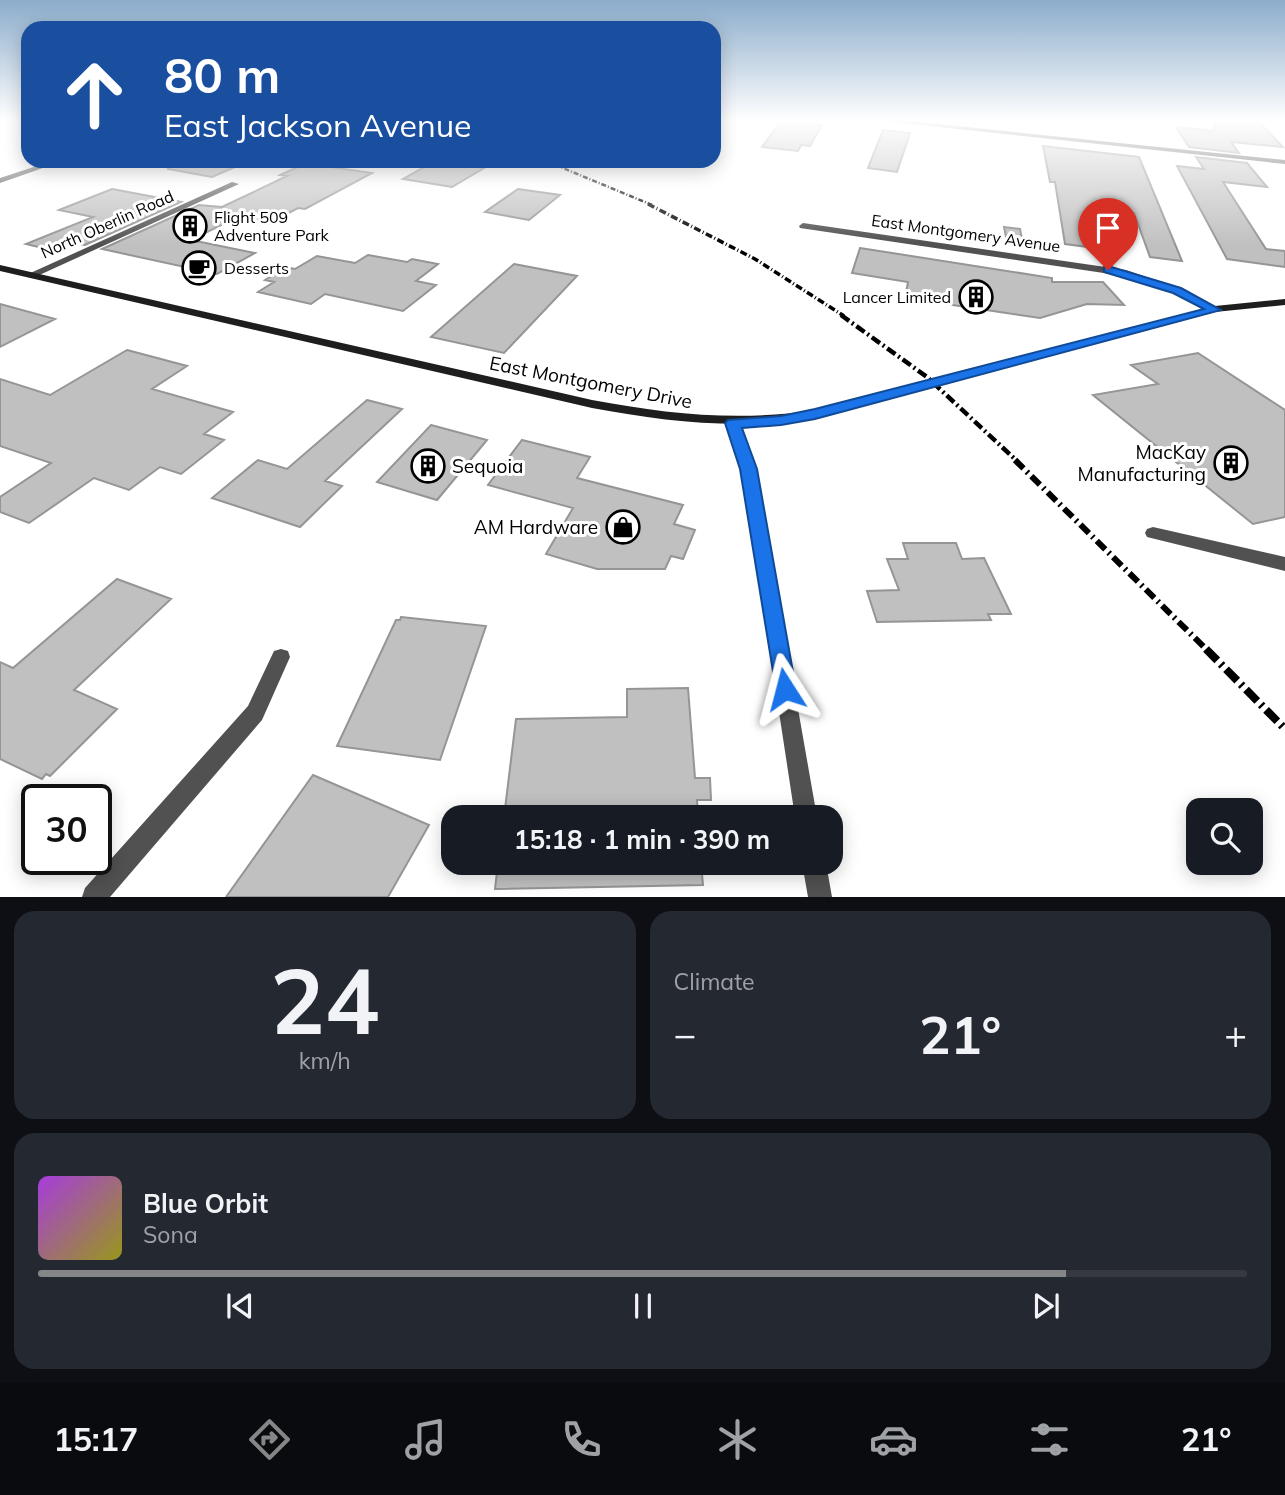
<!DOCTYPE html>
<html lang="en">
<head>
<meta charset="utf-8">
<style>
  body { margin:0; font-family:Mulish,sans-serif; background:#242831; color:#f1f3f6; height:100vh; display:flex; flex-direction:column; font-size:26px; white-space:nowrap }
  * { box-sizing:border-box; margin:0 }
  p { font-size:23px; color:#9ea1a6 }
  .icon { flex:none; width:38px; height:38px; fill:none; stroke:currentColor; stroke-width:2; stroke-linecap:round; stroke-linejoin:round }
  .map { position:relative; height:897px; overflow:hidden }
  .panel { display:flex; flex-direction:column; gap:14px; padding:14px; background:#0d0f14; flex:1 }
  .panel>* { flex:none }
  .top-card { position:absolute; left:21px; top:21px; width:700px; height:147px; border-radius:21px; box-shadow:0 4px 18px #0003; background:#1a4fa0; color:#fff; overflow:hidden }
  .buttons { position:absolute; left:1186px; top:798px; display:grid; gap:14px }
  .buttons a { display:grid; place-items:center; width:77px; height:77px; border-radius:14px; background:#171b24; box-shadow:0 4px 18px #0003; font-size:35px }
  .speed { position:absolute; left:21px; top:784px; display:flex; gap:14px; font-size:35px; font-weight:700; text-align:center }
  .speed>* { display:grid; place-content:center; width:91px; height:91px; border-radius:50%; background:#171b24; box-shadow:0 4px 18px #0003; line-height:1 }
  .speed .limit { border:4px solid #111; border-radius:10px; background:#fff; color:#111 }
  .pin { position:absolute; display:grid; place-items:center; width:60px; height:60px; color:#fff; margin:-72px -30px; border-radius:50% 50% 50% 0; rotate:-45deg; box-shadow:0 0 7px #0007 }
  .pin .icon { rotate:45deg }
  .me { position:absolute; width:77px; margin:-38px; rotate:351deg; stroke-linejoin:round; filter:drop-shadow(0 0 5px #0008) }
  .turn { display:flex; align-items:center; gap:24px; height:147px; padding:0 28px; font-size:32px }
  .turn .icon { width:91px; height:91px; stroke-width:2.5 }
  .turn b { display:block; font-size:49px; line-height:60px }
  .big { font-size:52px; font-weight:700; line-height:1.1 }
  .panel .card { flex:1; display:flex; flex-direction:column; justify-content:center; gap:10px; min-width:0; padding:0 24px; border-radius:21px; background:#242831 }
  .panel .dial { align-items:center; gap:0 }
  .dial b { font-size:91px; line-height:1 }
  .song { display:flex; align-items:center; gap:21px }
  .cover { width:84px; height:84px; border-radius:10px; background:linear-gradient(135deg,hsl(280 70% 55%),hsl(60 70% 35%)) }
  .played { height:7px; border-radius:4px; background:linear-gradient(90deg,#858687 85%,#363941 85%) }
  .keys { display:flex; justify-content:space-around; direction:ltr }
  .heat { display:flex; justify-content:space-between; align-items:center; font-size:38px; direction:ltr }
  .panel .tiles { flex:1; display:grid; gap:14px; grid-template-columns:1fr 1fr }
  .card:last-child { grid-column:span 2 }
  .trip { position:absolute; left:441px; top:805px; width:402px; height:70px; border-radius:21px; background:#171b24; box-shadow:0 4px 18px #0003; font-weight:700; line-height:70px; text-align:center }
  .dock { display:flex; height:112px; justify-content:space-around; align-items:center; background:#090b0e; color:#9ea1a6 }
  .dock .icon { width:49px; height:49px }
  .dock .active { color:#858687 }
  .dock b { font-size:32px; color:#f1f3f6 }
  .map>svg:first-child { display:block }
  .building { fill:#c0c0c0; stroke:#959595; stroke-width:2 }
  .lines { fill:none; stroke-linecap:round; stroke-linejoin:round }
  .street { fill:#515151; fill-rule:evenodd }
  .secondary { fill:#1e1e1e; fill-rule:evenodd }
  .rail-far4 { stroke:#000; stroke-width:2.5; stroke-dasharray:5 2 1 2; stroke-linecap:butt }
  .rail-far3 { stroke:#000; stroke-width:3.5; stroke-dasharray:7 2.5 1 2.5; stroke-linecap:butt }
  .rail-far2 { stroke:#000; stroke-width:4.5; stroke-dasharray:10 3.5 2 3.5; stroke-linecap:butt }
  .rail-far1 { stroke:#000; stroke-width:6; stroke-dasharray:12 4.5 2 4.5; stroke-linecap:butt }
  .rail { stroke:#000; stroke-width:8; stroke-dasharray:16 5 2.5 5; stroke-linecap:butt }
  .route { fill:#1a73e8; stroke:#114b97; stroke-width:2 }
  .labels { text-anchor:middle; dominant-baseline:central; stroke-width:6; stroke-linejoin:round; paint-order:stroke }
  .far-poi-label { font-size:16px; fill:#000; stroke:#fff; text-anchor:start }
  .far-street-label { font-size:16px; fill:#000; stroke:#fff }
  .street-label { font-size:19px; fill:#000; stroke:#fff }
  .poi-label { font-size:19px; fill:#000; stroke:#fff; text-anchor:end }
</style>
</head>
<body>
<div class="map">
<svg width="1285" height="897" viewBox="0 0 1285 897">
  <rect width="100%" height="100%" fill="#fff"/>
  <path class="building" d="M 1214,119 L 1256,119 L 1283,147 L 1231,142 L 1239,153 L 1189,147 L 1176,127 L 1214,131 Z
    M 781,121 L 822,125 L 810,146 L 801,145 L 798,151 L 762,147 Z
    M 883,130 L 910,133 L 897,172 L 868,168 Z
    M 1043,146 L 1139,157 L 1182,261 L 1150,257 L 1134,213 L 1100,209 L 1111,250 L 1065,244 L 1055,182 L 1050,182 Z
    M 1196,157 L 1247,163 L 1267,187 L 1223,182 L 1266,249 L 1285,251 L 1285,267 L 1227,259 L 1177,166 L 1204,169 Z
    M 169,161 L 249,161 L 212,177 L 168,169 Z
    M 311,161 L 352,161 L 337,168 L 372,173 L 305,209 L 298,208 L 268,224 L 235,218 L 191,240 L 255,253 L 217,274 L 102,249 L 199,205 L 222,207 L 287,176 L 280,175 Z
    M 435,161 L 440,161 L 484,168 L 452,187 L 403,179 Z
    M 112,189 L 181,202 L 85,245 L 73,243 L 55,251 L 26,244 L 93,217 L 59,210 Z
    M 518,189 L 560,195 L 529,220 L 485,212 Z
    M 1004,227 L 1020,229 L 1023,244 L 1007,242 Z
    M 860,248 L 1052,278 L 1052,282 L 1103,282 L 1124,305 L 1087,304 L 1040,318 L 905,298 L 908,282 L 852,273 Z
    M 368,255 L 407,262 L 412,259 L 438,264 L 416,281 L 436,285 L 403,311 L 325,294 L 311,304 L 258,292 L 274,282 L 265,280 L 286,267 L 295,269 L 317,256 L 355,263 Z
    M 514,264 L 577,276 L 504,353 L 431,337 Z
    M 0,304 L 55,319 L 0,347 Z
    M 127,350 L 187,366 L 152,389 L 233,412 L 204,434 L 224,440 L 181,474 L 160,467 L 129,490 L 94,478 L 29,523 L 0,512 L 0,497 L 51,463 L 0,446 L 0,379 L 50,395 Z
    M 1198,353 L 1285,410 L 1285,517 L 1253,524 L 1093,395 L 1158,384 L 1131,365 Z
    M 367,400 L 402,409 L 325,481 L 342,486 L 300,527 L 212,498 L 258,460 L 287,469 Z
    M 431,425 L 487,440 L 437,500 L 377,482 Z
    M 522,440 L 590,457 L 577,478 L 683,505 L 674,524 L 695,530 L 683,559 L 671,556 L 665,569 L 597,569 L 546,554 L 573,508 L 488,485 Z
    M 903,543 L 956,543 L 962,559 L 984,558 L 1011,614 L 988,614 L 991,620 L 877,622 L 867,591 L 899,590 L 887,559 L 908,559 Z
    M 117,579 L 171,599 L 74,690 L 117,709 L 50,776 L 46,774 L 42,779 L 0,759 L 0,662 L 13,668 Z
    M 401,617 L 486,626 L 440,760 L 337,746 L 396,620 L 400,620 Z
    M 688,688 L 695,778 L 710,778 L 711,800 L 697,800 L 698,817 L 504,817 L 516,719 L 627,717 L 627,689 Z
    M 313,775 L 429,825 L 388,897 L 226,897 Z
    M 498,863 L 701,863 L 703,885 L 495,889 Z"/>
  <g class="lines">
    <path class="street" d="M 865,119 L 889,119 L 1285,160 L 1285,164 Z
      M 52,161 L 63,161 L 0,183 L 0,178 Z
      M 232,182 L 239,184 L 35,277 L 26,275 Z
      M 803,223 L 1126,270 L 1181,289 L 1220,309 L 1215,312 L 1211,311 L 1173,293 L 1124,276 L 800,228 L 799,226 Z
      M 733,419 L 740,423 L 756,469 L 817,817 L 795,817 L 742,469 L 726,423 Z
      M 1153,527 L 1285,557 L 1285,571 L 1147,537 L 1145,533 L 1147,529 Z
      M 281,649 L 288,651 L 290,657 L 262,720 L 110,897 L 82,897 L 85,888 L 248,706 L 274,651 Z
      M 802,863 L 826,863 L 832,897 L 808,897 Z"/>
    <path class="secondary" d="M 0,265 L 592,400 C 667,414 739,422 815,410 L 1215,306 L 1285,299 L 1285,305 L 1215,312 L 815,418 C 739,430 667,422 592,408 L 0,271 Z"/>
    <path class="rail-far4" d="M 546,161 L 652,205"/>
    <path class="rail-far3" d="M 648,204 L 755,259 L 844,316"/>
    <path class="rail-far2" d="M 841,315 L 927,377 L 1017,461"/>
    <path class="rail-far1" d="M 1015,460 L 1208,651"/>
    <path class="rail" d="M 1206,649 L 1285,729"/>
  </g>
  <linearGradient id="sky" x2="0" y2="1"><stop stop-color="#8baccb"/><stop offset="0.49" stop-color="#fff"/><stop offset="1" stop-color="#fff" stop-opacity="0"/></linearGradient>
  <rect width="1285" height="245" fill="url(#sky)"/>
  <path class="route" d="M 1108,266 L 1181,288 L 1221,310 L 815,419 L 781,425 L 742,428 L 757,469 L 796,689 L 793,696 L 785,699 L 777,696 L 740,469 L 725,423 L 728,420 L 781,416 L 815,409 L 1204,309 L 1173,293 L 1104,272 L 1104,267 Z"/>
  <defs>
    <symbol id="building-ring" viewBox="-11 -11 22 22"><circle r="9.5" fill="#fff" stroke="#000" stroke-width="1.5"/><path d="M-4-6H4V6H1V3H-1V6H-4ZM-2.5-4.3h1.7v1.8h-1.7ZM.8-4.3h1.7v1.8H.8ZM-2.5-1h1.7V.8h-1.7ZM.8-1h1.7V.8H.8Z" fill="#000"/></symbol>
    <symbol id="cafe-ring" viewBox="-11 -11 22 22"><circle r="9.5" fill="#fff" stroke="#000" stroke-width="1.5"/><path d="M-5.5-4.5H6V0H3Q3 3.5 0 3.5H-2.5Q-5.5 3.5-5.5 0ZM3-3.2v2h1.7v-2ZM-6 4.5H4V6H-6Z" fill="#000"/></symbol>
    <symbol id="shop-ring" viewBox="-11 -11 22 22"><circle r="9.5" fill="#fff" stroke="#000" stroke-width="1.5"/><path d="M-5-2.5h2.3a2.7 3.5 0 0 1 5.4 0H5L5.5 6h-11ZM-1.5-2.5h3a1.5 2.3 0 0 0-3 0Z" fill="#000"/></symbol>
  </defs>
  <g fill-rule="evenodd">
    <use href="#building-ring" x="171" y="207" width="38" height="38"/>
    <use href="#cafe-ring" x="180" y="249" width="38" height="38"/>
    <use href="#building-ring" x="957" y="278" width="38" height="38"/>
    <use href="#building-ring" x="1212" y="444" width="38" height="38"/>
    <use href="#building-ring" x="409" y="447" width="38" height="38"/>
    <use href="#shop-ring" x="604" y="508" width="38" height="38"/>
  </g>
  <g class="labels">
    <g class="far-poi-label">
      <text x="214" y="217">Flight 509<tspan x="214" dy="18">Adventure Park</tspan></text>
      <text x="224" y="268">Desserts</text>
      <text x="951" y="297" text-anchor="end">Lancer Limited</text>
    </g>
    <g class="far-street-label">
      <text transform="translate(107 224) rotate(-24)">North Oberlin Road</text>
      <text transform="translate(966 233) rotate(8)">East Montgomery Avenue</text>
    </g>
    <g class="street-label">
      <text transform="translate(591 382) rotate(11)">East Montgomery Drive</text>
    </g>
    <g class="poi-label">
      <text x="1206" y="452">MacKay<tspan x="1206" dy="22">Manufacturing</tspan></text>
      <text x="452" y="466" text-anchor="start">Sequoia</text>
      <text x="598" y="527">AM Hardware</text>
    </g>
  </g>
</svg>
<div class="buttons">
<a><svg class="icon" aria-label="search" viewBox="0 0 24 24"><circle cx="10" cy="10" r="6"/><path d="M15 15l6 6"/></svg></a>
</div>
<div class="speed"><div class="limit">30</div></div>
<div class="pin" style="left:1108px;top:270px;background:#d93025"><svg class="icon" aria-label="arrive" viewBox="0 0 24 24"><path d="M6 21V4h12l-3 4 3 4H6"/></svg></div>
<svg class="me" style="left:785px;top:689px" viewBox="-20 -20 40 40"><path d="M0-17L14 15 0 8-14 15z" fill="#1a73e8" stroke="#fff" stroke-width="4"/></svg>
<div class="trip">15:18 · 1 min · 390 m</div>
<div class="top-card">
<div class="turn"><svg class="icon" aria-label="ahead" viewBox="0 0 24 24"><path d="M12 20V5M6 11l6-6 6 6"/></svg><div><b>80 m</b>East Jackson Avenue</div></div>
</div>
</div>
<section class="panel">
<div class="tiles">
<div class="card dial"><b>24</b><p>km/h</p></div>
<div class="card"><p>Climate</p>
<div class="heat"><a>−</a><b class="big">21°</b><a>+</a></div>
</div>
<div class="card">
<div class="song"><i class="cover"></i><div><b>Blue Orbit</b><p>Sona</p></div></div>
<div class="played"></div>
<div class="keys"><svg class="icon" aria-label="previous" viewBox="0 0 24 24"><path d="M18 5L8 12l10 7zM5 5v14"/></svg><svg class="icon" aria-label="pause" viewBox="0 0 24 24"><path d="M8 5v14M16 5v14"/></svg><svg class="icon" aria-label="next" viewBox="0 0 24 24"><path d="M6 5l10 7-10 7zM19 5v14"/></svg></div>
</div>
</div>
</section>
<nav class="dock">
<b>15:17</b>
<svg class="icon active" aria-label="directions" viewBox="0 0 24 24"><path d="M12 3l9 9-9 9-9-9zM9 14v-3h6M13 9l2 2-2 2"/></svg>
<svg class="icon" aria-label="music" viewBox="0 0 24 24"><path d="M9 18V5l10-2v13"/><circle cx="6" cy="18" r="3"/><circle cx="16" cy="16" r="3"/></svg>
<svg class="icon" aria-label="phone" viewBox="0 0 24 24"><path d="M5 4h4l2 5-3 2q2 4 5 5l2-3 5 2v4C11 20 4 13 5 4z"/></svg>
<svg class="icon" aria-label="climate" viewBox="0 0 24 24"><path d="M12 3v18M4 7l16 10M4 17L20 7"/></svg>
<svg class="icon" aria-label="car" viewBox="0 0 24 24"><path d="M5 17H2v-5l4-1 3-4h7l3 4 3 1v5h-3M9 17h6M6 11h13"/><circle cx="7" cy="17" r="2"/><circle cx="17" cy="17" r="2"/></svg>
<svg class="icon" aria-label="filters" viewBox="0 0 24 24"><path d="M4 7h16M4 17h16"/><circle cx="9" cy="7" r="2"/><circle cx="15" cy="17" r="2"/></svg>
<b>21°</b>
</nav>
</body>
</html>
